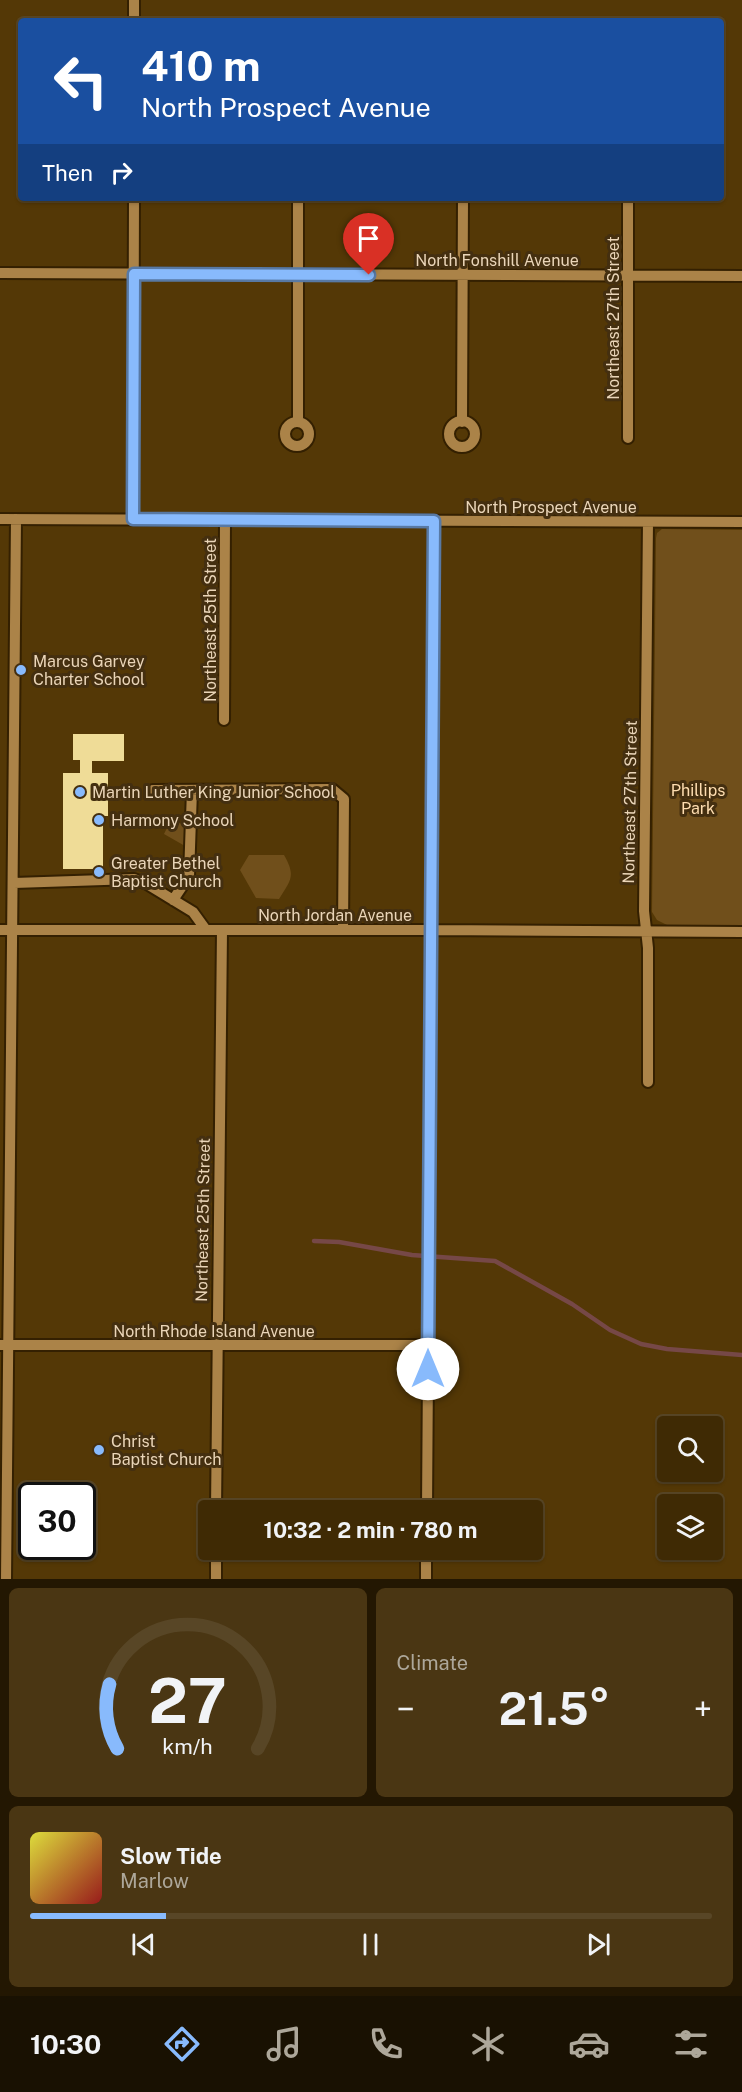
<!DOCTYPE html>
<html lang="en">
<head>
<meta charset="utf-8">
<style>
  body { margin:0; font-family:"Public Sans",sans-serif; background:#4a3613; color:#f1f3f6; height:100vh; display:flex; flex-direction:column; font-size:22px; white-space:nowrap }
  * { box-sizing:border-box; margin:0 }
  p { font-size:20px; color:#ada79a }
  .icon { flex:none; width:33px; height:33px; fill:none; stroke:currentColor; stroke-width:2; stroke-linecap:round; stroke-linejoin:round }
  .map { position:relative; height:1579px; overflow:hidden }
  .panel { display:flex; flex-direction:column; gap:9px; padding:9px; background:#231702; flex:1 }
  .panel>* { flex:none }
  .guide { position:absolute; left:18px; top:18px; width:706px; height:183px; border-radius:6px; box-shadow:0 2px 4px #0004,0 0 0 2px #584626; background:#1a4fa0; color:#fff; overflow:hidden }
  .tools { position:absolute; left:657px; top:1416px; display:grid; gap:12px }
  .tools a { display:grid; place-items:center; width:66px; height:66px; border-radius:6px; background:#3f2a04; box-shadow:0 2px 4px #0004,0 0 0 2px #584626; font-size:30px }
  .speed { position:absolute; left:18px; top:1482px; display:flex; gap:12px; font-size:30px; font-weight:700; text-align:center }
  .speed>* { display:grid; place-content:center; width:78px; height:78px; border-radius:50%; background:#3f2a04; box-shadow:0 2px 4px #0004,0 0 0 2px #584626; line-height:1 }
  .speed .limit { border:3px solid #111; border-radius:9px; background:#fff; color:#111 }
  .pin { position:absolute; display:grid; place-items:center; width:51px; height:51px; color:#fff; margin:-62px -26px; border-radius:50% 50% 50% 0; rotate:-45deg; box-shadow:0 0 6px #0007 }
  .pin .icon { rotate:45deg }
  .me { position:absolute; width:66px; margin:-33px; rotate:0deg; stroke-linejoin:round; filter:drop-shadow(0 0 4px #0008) }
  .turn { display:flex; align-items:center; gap:21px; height:126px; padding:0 24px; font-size:27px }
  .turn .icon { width:78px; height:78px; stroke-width:2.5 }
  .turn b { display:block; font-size:42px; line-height:51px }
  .then { display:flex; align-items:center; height:57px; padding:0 24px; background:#0003; gap:12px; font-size:22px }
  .big { font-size:45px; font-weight:700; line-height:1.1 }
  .panel .card { flex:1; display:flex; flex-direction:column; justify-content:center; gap:9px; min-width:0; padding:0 21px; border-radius:9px; background:#4a3613 }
  .panel .dial { align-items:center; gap:0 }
  .dial svg { height:156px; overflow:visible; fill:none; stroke:#584626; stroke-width:7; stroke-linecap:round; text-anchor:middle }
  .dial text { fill:#f1f3f6; stroke:none }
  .song { display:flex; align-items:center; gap:18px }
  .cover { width:72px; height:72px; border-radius:9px; background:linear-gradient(135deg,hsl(60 70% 55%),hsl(0 70% 35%)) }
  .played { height:6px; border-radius:3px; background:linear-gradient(90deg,#88bafc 20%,#584626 20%) }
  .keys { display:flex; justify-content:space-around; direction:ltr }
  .heat { display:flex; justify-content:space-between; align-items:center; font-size:33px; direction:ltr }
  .panel .tiles { flex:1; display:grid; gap:9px; grid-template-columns:1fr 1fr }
  .card:last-child { grid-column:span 2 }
  .trip { position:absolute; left:198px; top:1500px; width:345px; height:60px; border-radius:6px; background:#3f2a04; box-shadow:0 2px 4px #0004,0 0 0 2px #584626; font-weight:700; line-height:60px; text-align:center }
  .dock { display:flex; height:96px; justify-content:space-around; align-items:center; background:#191102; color:#ada79a }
  .dock .icon { width:42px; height:42px }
  .dock .on { color:#88bafc }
  .dock b { font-size:27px; color:#f1f3f6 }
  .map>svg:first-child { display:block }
  .green { fill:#704f1b }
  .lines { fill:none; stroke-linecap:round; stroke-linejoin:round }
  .stream { stroke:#764847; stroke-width:4.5 }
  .building { fill:#efdc97 }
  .minor-casing { stroke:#342001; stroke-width:14 }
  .minor { stroke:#ab8348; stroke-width:10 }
  .route-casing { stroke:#5879a4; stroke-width:15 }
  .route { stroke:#88bafc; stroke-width:10 }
  .poi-dot { fill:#88bafc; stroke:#442f10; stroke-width:2 }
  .labels { text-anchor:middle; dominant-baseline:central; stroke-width:6; stroke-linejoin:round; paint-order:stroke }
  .street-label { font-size:16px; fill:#ead5b8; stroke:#442f10 }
  .poi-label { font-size:16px; fill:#ead5b8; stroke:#442f10; text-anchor:start }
  .park-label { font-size:16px; fill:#feddb0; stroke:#442f10 }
</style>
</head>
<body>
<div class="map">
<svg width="742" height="1579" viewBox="0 0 742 1579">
  <rect width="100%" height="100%" fill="#543806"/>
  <path class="green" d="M 662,529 L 742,530 L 742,925 L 667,925 L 657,920 L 652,912 L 656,538 L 657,533 Z
    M 172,818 L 192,831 L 185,846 L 164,834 Z
    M 249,855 L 284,855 C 296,876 291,880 279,899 L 256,898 L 240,870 Z"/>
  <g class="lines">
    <path class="stream" d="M 314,1241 L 339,1242 L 412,1255 L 495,1261 L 572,1304 L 610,1330 L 641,1344 L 667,1349 L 742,1355"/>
  </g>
  <path class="building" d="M 73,734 L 124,734 L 124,761 L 92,761 L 92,773 L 108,773 L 108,816 L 103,816 L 103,869 L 63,869 L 63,773 L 80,773 L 80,760 L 73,760 Z"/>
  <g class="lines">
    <defs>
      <path id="minor" d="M 134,21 L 134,0
        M 0,273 L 742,276
        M449 434a13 13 0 1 1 26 0a13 13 0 1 1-26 0Z
        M285 434a12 12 0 1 1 24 0a12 12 0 1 1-24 0Z
        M 298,422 L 298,198
        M 462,422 L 463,198
        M 628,438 L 628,198
        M 0,519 L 742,522
        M 133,519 L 134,198
        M 224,720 L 225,520
        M 153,790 L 332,789 L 344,799 L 343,930
        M 14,883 L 134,879 L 147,884 L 193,912 L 206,930
        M 173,900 L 189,876 L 192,790
        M 0,930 L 431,930 L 742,932
        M 648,1082 L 648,948 L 644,911 L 648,522
        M 0,1345 L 428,1345
        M 216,1510 L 222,930
        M 427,1510 L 434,521
        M 6,1579 C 7,1226 16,873 16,519
        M 216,1579 L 216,1550
        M 426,1579 L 426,1550"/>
    </defs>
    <use href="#minor" class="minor-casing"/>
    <use href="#minor" class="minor"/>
  </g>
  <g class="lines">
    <defs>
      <path id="route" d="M 369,275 L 134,274 L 133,519 L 434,521 L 428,1369"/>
    </defs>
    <use href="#route" class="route-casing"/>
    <use href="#route" class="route"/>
  </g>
  <g class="poi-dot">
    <circle cx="21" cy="670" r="6"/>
    <circle cx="80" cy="792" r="6"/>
    <circle cx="99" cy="820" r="6"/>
    <circle cx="99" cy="872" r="6"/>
    <circle cx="99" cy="1450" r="6"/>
  </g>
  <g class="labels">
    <g class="street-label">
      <text x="497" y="260">North Fonshill Avenue</text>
      <text transform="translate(613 318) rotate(-90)">Northeast 27th Street</text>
      <text x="551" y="507">North Prospect Avenue</text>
      <text transform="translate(210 620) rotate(-90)">Northeast 25th Street</text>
      <text transform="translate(630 802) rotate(-89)">Northeast 27th Street</text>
      <text x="335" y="915">North Jordan Avenue</text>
      <text transform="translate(203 1220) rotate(-89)">Northeast 25th Street</text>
      <text x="214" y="1331">North Rhode Island Avenue</text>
    </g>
    <g class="poi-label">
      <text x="33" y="661">Marcus Garvey<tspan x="33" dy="18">Charter School</tspan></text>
      <text x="92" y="792">Martin Luther King Junior School</text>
      <text x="111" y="820">Harmony School</text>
      <text x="111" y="863">Greater Bethel<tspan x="111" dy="18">Baptist Church</tspan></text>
      <text x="111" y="1441">Christ<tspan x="111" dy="18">Baptist Church</tspan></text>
    </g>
    <g class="park-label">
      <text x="698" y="790">Phillips<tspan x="698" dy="18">Park</tspan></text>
    </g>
  </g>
</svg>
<div class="tools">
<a><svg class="icon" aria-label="search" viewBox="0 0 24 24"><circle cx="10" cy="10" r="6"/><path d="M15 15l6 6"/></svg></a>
<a><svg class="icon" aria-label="layers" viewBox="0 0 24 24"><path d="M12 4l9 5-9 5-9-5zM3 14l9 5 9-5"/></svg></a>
</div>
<div class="speed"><div class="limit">30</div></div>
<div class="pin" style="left:369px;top:275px;background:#d93025"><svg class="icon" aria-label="arrive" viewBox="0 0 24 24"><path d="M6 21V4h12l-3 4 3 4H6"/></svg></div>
<svg class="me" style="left:428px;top:1369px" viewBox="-20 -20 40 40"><circle r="19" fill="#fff"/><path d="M0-13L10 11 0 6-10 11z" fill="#88bafc"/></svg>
<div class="trip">10:32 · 2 min · 780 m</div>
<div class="guide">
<div class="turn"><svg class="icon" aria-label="left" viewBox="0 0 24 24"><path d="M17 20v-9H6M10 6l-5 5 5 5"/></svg><div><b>410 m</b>North Prospect Avenue</div></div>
<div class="then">Then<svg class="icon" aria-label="right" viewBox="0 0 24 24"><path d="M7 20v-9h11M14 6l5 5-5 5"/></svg></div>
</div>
</div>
<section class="panel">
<div class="tiles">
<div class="card dial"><svg viewBox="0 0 100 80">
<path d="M14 69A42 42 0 1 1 86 69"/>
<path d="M14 69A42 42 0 0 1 10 36" stroke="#88bafc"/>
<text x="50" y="56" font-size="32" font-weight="700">27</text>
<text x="50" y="72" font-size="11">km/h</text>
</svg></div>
<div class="card"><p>Climate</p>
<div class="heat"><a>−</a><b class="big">21.5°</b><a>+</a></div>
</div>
<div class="card">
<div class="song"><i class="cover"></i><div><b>Slow Tide</b><p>Marlow</p></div></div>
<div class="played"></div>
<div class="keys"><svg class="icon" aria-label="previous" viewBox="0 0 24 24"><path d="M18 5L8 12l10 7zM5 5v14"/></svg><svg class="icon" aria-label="pause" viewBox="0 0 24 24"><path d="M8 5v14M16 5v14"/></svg><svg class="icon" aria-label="next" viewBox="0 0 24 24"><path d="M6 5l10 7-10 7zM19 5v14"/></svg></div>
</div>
</div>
</section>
<nav class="dock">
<b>10:30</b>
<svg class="icon on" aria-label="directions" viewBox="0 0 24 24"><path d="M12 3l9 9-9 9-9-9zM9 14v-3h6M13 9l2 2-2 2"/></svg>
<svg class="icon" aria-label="music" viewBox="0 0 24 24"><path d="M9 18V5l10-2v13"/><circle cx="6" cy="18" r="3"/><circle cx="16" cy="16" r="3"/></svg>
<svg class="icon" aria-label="phone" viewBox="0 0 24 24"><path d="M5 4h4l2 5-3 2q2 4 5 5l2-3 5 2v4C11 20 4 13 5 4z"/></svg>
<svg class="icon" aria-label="climate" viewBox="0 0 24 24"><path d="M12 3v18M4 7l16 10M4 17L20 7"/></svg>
<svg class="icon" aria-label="car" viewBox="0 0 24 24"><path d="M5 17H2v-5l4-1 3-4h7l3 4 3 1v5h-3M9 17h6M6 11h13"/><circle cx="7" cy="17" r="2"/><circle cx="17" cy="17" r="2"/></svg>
<svg class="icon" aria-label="filters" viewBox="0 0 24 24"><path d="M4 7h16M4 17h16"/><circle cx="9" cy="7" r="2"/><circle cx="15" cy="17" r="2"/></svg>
</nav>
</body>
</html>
